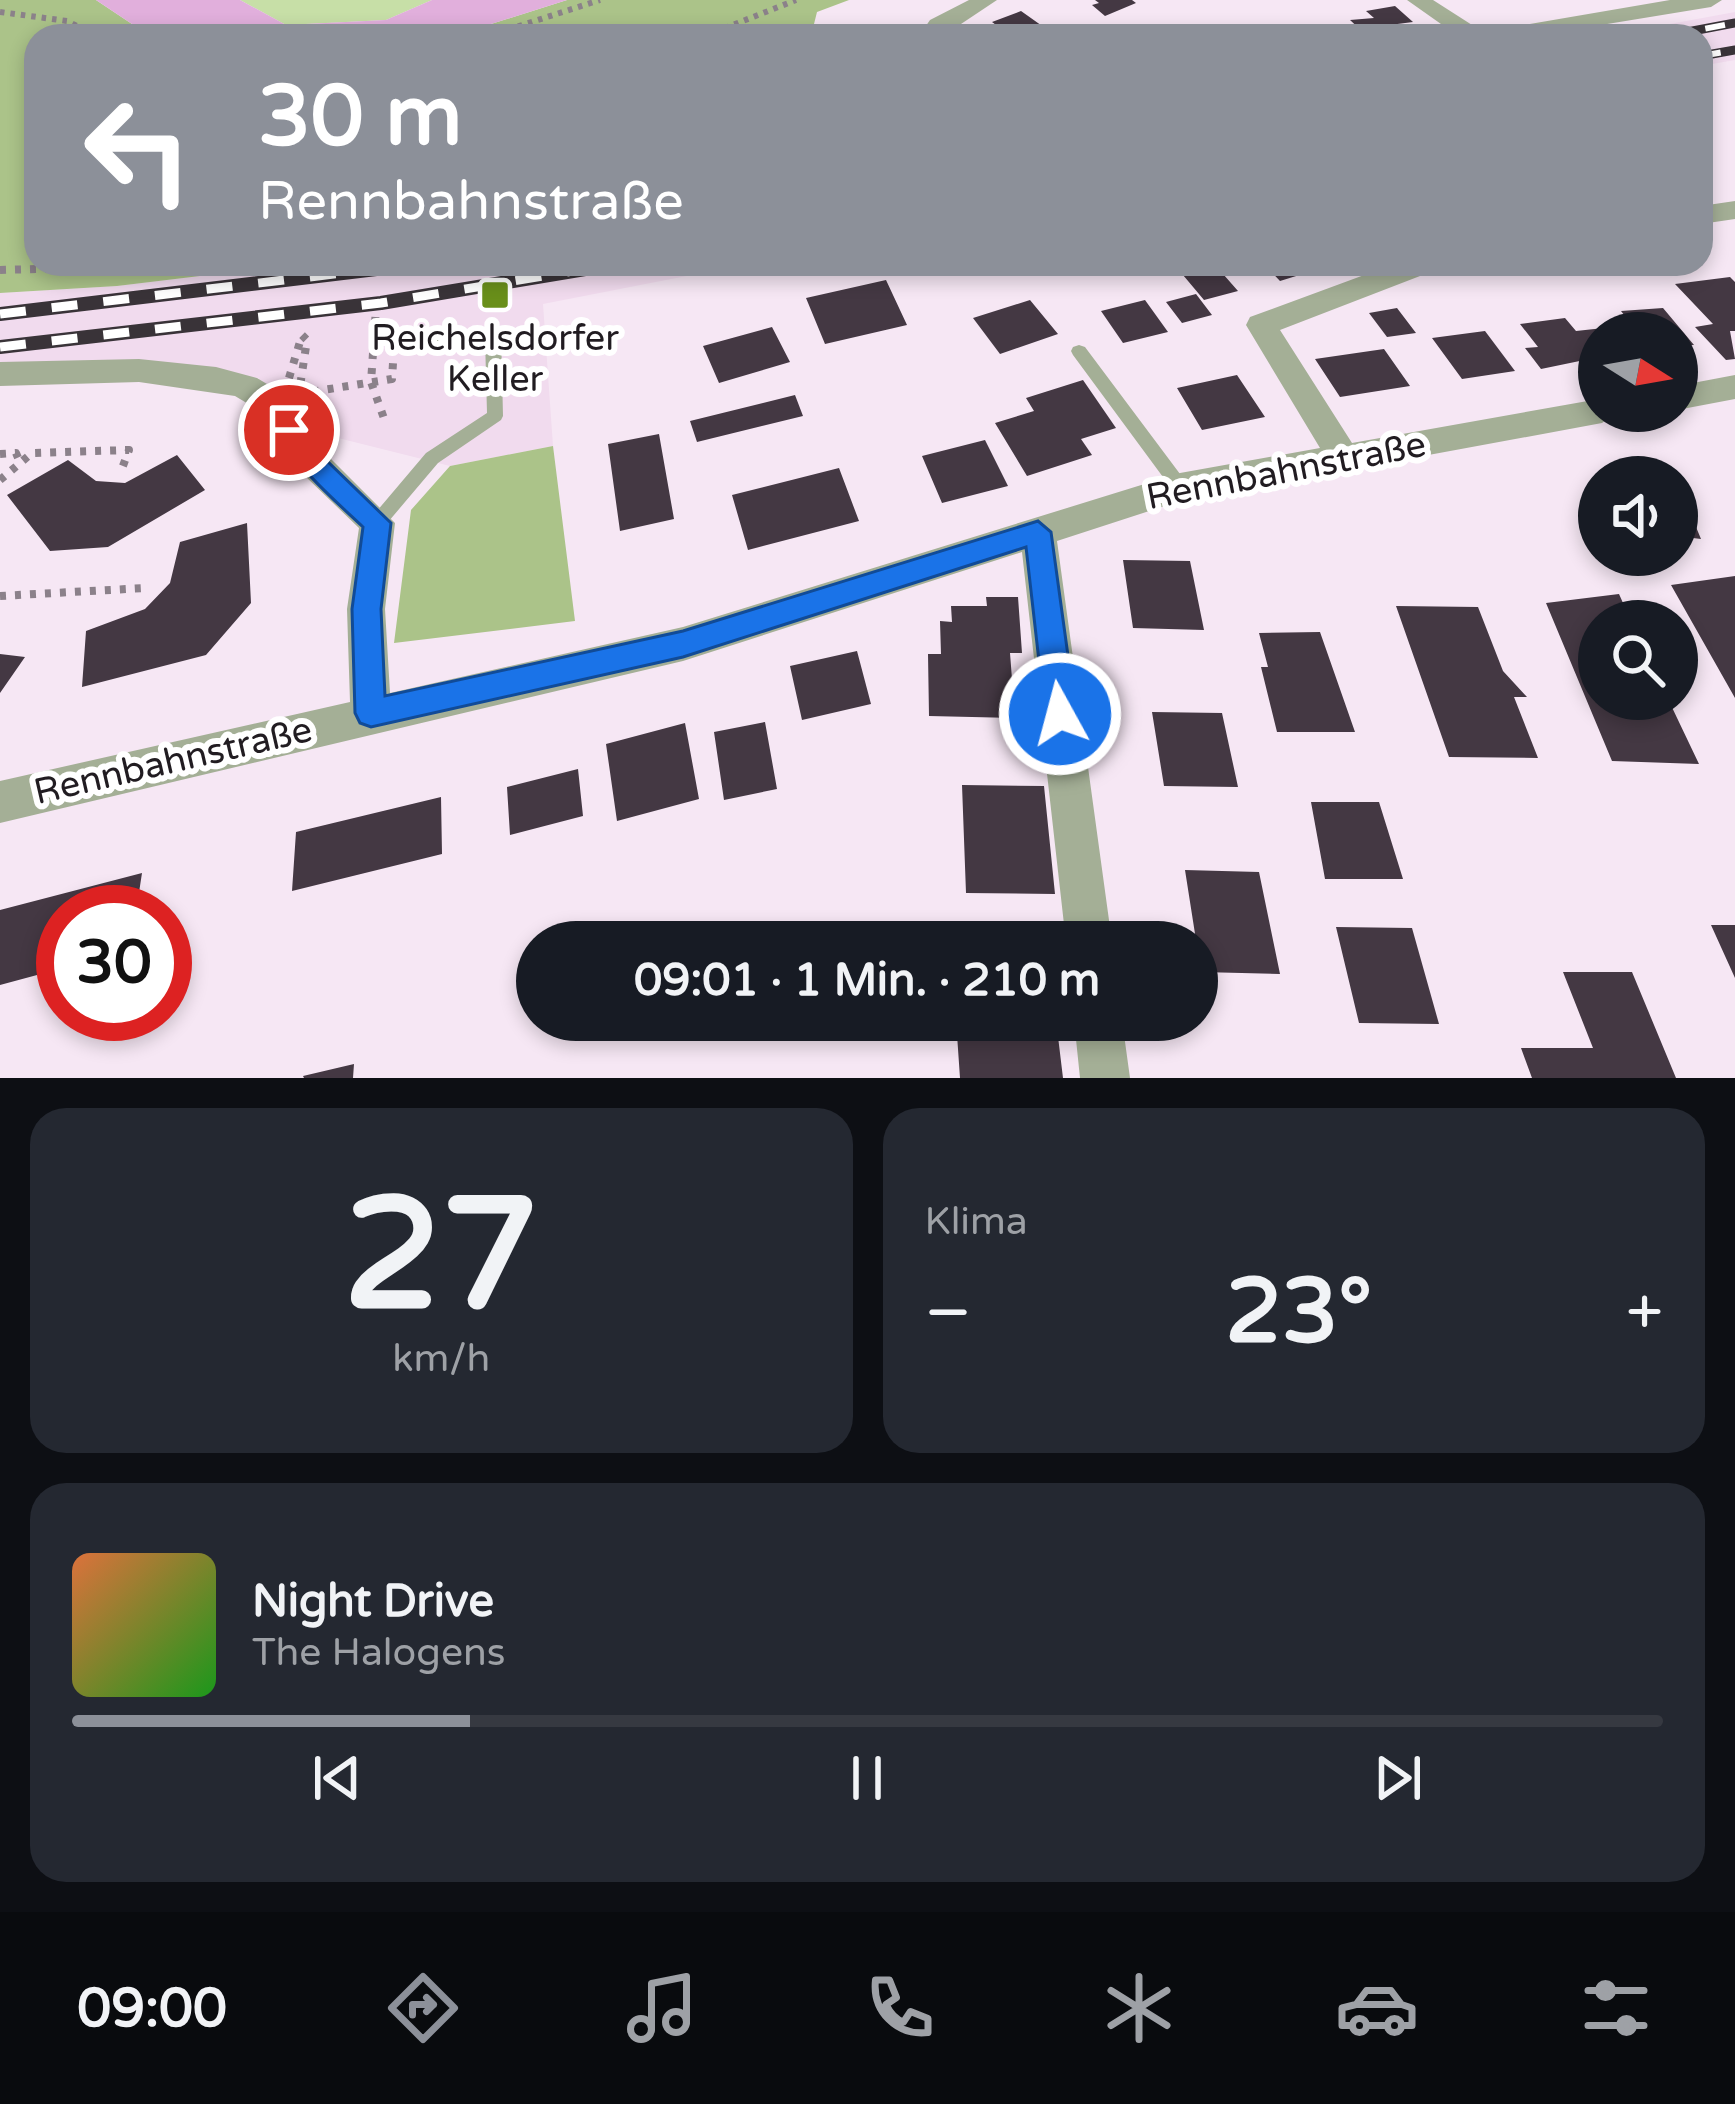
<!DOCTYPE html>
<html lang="de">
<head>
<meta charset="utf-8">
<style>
  body { margin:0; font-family:"Varela Round",sans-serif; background:#242831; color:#f1f3f6; height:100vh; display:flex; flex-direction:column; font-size:45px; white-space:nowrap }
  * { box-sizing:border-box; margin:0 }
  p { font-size:39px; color:#9ea1a6 }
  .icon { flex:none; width:66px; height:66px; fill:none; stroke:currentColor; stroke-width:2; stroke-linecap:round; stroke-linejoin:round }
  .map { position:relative; height:1078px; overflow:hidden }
  .drawer { display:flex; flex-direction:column; gap:30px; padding:30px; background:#0d0f14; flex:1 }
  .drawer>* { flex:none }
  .banner { position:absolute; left:24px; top:24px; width:1689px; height:252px; border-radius:36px; box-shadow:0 6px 18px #0003; background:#8c9099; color:#fff; overflow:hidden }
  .needle { width:78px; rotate:101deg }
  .fabs { position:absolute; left:1578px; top:312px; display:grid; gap:24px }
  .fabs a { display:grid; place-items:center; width:120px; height:120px; border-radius:50%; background:#171b24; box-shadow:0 6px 18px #0003; font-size:60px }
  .speed { position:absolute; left:36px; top:885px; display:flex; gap:24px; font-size:60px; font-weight:700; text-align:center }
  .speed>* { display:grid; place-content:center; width:156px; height:156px; border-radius:50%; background:#171b24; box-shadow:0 6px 18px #0003; line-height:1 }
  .speed .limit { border:18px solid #d22; background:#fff; color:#111 }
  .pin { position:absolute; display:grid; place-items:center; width:102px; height:102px; color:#fff; margin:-51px; border:6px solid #fff; border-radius:50%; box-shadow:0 3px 12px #0007 }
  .me { position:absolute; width:132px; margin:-66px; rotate:353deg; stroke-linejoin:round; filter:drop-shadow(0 0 9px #0008) }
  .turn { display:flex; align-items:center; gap:42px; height:252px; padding:0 36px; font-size:54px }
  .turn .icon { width:156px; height:156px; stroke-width:2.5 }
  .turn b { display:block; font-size:84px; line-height:102px }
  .big { font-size:90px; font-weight:800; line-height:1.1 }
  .drawer .widget { flex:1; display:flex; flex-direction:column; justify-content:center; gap:18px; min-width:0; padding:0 42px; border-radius:36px; background:#242831 }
  .drawer .dial { align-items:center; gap:0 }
  .dial b { font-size:156px; line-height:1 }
  .song { display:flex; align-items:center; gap:36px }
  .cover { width:144px; height:144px; border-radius:18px; background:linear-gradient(135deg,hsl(20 70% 55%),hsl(120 70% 35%)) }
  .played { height:12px; border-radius:6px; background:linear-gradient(90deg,#8c9099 25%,#363941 25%) }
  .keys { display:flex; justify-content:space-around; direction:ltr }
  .heat { display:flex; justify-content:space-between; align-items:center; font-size:66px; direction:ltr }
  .drawer .tiles { flex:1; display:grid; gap:30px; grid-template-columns:1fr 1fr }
  .widget:last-child { grid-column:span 2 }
  .trip { position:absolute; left:516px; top:921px; width:702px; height:120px; border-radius:60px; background:#171b24; box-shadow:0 6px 18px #0003; font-weight:800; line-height:120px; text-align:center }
  .tab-bar { display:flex; height:192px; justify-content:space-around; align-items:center; background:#090b0e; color:#9ea1a6 }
  .tab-bar .icon { width:84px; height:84px }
  .tab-bar .current { color:#8c9099 }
  .tab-bar b { font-size:54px; color:#f1f3f6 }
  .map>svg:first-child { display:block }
  .built { fill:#f1dbee }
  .green { fill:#c7dfa7 }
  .forest { fill:#abc389 }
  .water { fill:#e1afdc }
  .building { fill:#443843 }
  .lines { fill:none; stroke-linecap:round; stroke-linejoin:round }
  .path-far1 { stroke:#8b818a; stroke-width:6; stroke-dasharray:4.5 6; stroke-linecap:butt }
  .path { stroke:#8b818a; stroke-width:8; stroke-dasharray:6 9; stroke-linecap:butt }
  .service { fill:#a4af96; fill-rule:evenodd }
  .minor { fill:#a4af96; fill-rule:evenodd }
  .rail-far1-casing { stroke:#393338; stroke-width:9 }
  .rail-casing { stroke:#393338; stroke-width:14 }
  .rail-far1 { stroke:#fff; stroke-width:6; stroke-dasharray:20; stroke-linecap:butt }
  .rail { stroke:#fff; stroke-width:9; stroke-dasharray:26; stroke-linecap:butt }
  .route { fill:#1a73e8; stroke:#114b97; stroke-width:3 }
  .poi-dot { fill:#698f1a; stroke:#fff; stroke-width:4.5 }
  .labels { text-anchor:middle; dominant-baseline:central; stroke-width:12; stroke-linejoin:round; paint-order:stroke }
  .poi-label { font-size:36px; fill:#211c21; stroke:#fff }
  .street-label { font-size:36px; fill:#211c21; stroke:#fff }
</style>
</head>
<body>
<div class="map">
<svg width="1735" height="1078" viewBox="0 0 1735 1078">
  <rect width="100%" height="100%" fill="#f6e7f4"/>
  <path class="built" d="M 1735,12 L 1735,60 L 1701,66 L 1701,36 L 1605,36 Z
    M 299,264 L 748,264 L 543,304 L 553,446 L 450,466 L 262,419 L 259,378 L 112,360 L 0,369 L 0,293 L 117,286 Z"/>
  <path class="green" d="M 240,0 L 432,0 L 386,20 L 286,25 Z"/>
  <path class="forest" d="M 0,0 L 96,0 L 150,36 L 36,36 L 36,264 L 299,264 L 117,286 L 0,293 Z
    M 567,0 L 849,0 L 817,12 L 811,36 L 453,36 Z
    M 553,446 L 575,621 L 394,643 L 411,510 L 450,466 Z"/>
  <path class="water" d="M 96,0 L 240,0 L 286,25 L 386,20 L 432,0 L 567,0 L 453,36 L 150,36 Z"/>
  <path class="building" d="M 1095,0 L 1132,0 L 1136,3 L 1105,16 L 1092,5 L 1099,3 Z
    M 1395,6 L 1413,22 L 1374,27 L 1378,32 L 1365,34 L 1350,20 L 1374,18 L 1366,11 Z
    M 1021,11 L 1045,28 L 1011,36 L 992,22 Z
    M 1264,264 L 1318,264 L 1322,268 L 1280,281 Z
    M 1216,266 L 1238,291 L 1204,300 L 1183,275 Z
    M 1730,277 L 1735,282 L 1735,331 L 1730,331 L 1735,359 L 1726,360 L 1695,327 L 1713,324 L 1675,284 Z
    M 886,280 L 907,325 L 825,344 L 806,298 Z
    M 1196,294 L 1212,315 L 1182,323 L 1166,302 Z
    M 1030,300 L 1058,334 L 1000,354 L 973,318 Z
    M 1145,300 L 1168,332 L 1123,343 L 1101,311 Z
    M 1397,308 L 1416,333 L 1387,337 L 1369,313 Z
    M 1663,308 L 1694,345 L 1677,346 L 1677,333 L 1638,333 L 1621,311 Z
    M 1565,318 L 1576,331 L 1613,327 L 1618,333 L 1599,333 L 1599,357 L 1541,369 L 1525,348 L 1538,347 L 1520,324 Z
    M 772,327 L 790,362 L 719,383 L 703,346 Z
    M 1485,331 L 1515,371 L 1462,379 L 1432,338 Z
    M 1384,349 L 1410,386 L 1340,397 L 1315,359 Z
    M 1237,375 L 1265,417 L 1202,430 L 1177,388 Z
    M 1083,380 L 1116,428 L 1081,439 L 1092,455 L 1027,476 L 995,423 L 1034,411 L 1026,398 Z
    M 795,395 L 803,416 L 697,442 L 690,421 Z
    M 659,434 L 674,519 L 620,531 L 608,444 Z
    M 985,440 L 1008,486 L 942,503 L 922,456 Z
    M 177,455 L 205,490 L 108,547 L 50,551 L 7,495 L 68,460 L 96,481 L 125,483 Z
    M 839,468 L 859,521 L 748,550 L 732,495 Z
    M 1677,514 L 1691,515 L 1701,539 L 1677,536 Z
    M 247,523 L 251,603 L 206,655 L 82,687 L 86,631 L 145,609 L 170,583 L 180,542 Z
    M 1123,560 L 1190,561 L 1204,630 L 1133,628 Z
    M 1735,576 L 1735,698 L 1671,585 Z
    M 1619,594 L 1631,621 L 1599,621 L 1599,699 L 1668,699 L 1699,764 L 1612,761 L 1546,603 Z
    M 986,597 L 1018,597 L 1022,653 L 1010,653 L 1015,718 L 929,716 L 928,654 L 941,654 L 940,621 L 952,622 L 951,606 L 987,606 Z
    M 1396,606 L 1478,607 L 1503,671 L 1527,697 L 1514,697 L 1538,758 L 1449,757 Z
    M 1320,632 L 1355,732 L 1277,732 L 1261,667 L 1268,667 L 1259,633 Z
    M 857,651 L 871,704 L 802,720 L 790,666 Z
    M 0,654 L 25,657 L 0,693 Z
    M 1152,712 L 1222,713 L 1238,787 L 1164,786 Z
    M 765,722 L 777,789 L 724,800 L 714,732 Z
    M 685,723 L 699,799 L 617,821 L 606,744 Z
    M 578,769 L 583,816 L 510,835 L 507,787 Z
    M 962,785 L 1044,786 L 1055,894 L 966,893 Z
    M 441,797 L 442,854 L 292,891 L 296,832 Z
    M 1311,802 L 1379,802 L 1403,879 L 1325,879 Z
    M 1185,870 L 1259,872 L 1280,974 L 1201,972 Z
    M 142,873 L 136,912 L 63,912 L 63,968 L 0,985 L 0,910 Z
    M 1711,925 L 1735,925 L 1735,978 Z
    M 1336,927 L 1412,928 L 1439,1024 L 1359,1023 Z
    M 1563,972 L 1632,972 L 1676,1078 L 1532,1078 L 1521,1048 L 1593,1048 Z
    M 956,1020 L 1056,1020 L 1063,1078 L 960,1078 Z
    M 354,1064 L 353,1078 L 304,1078 L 303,1076 Z"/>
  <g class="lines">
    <path class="path-far1" d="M 0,12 L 67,21 L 96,36
      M 488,36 L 600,0
      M 705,36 L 796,0
      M 94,270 L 137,264"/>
    <path class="path" d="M 0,270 L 115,267
      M 374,338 L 376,309
      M 373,353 L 371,382 L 386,424
      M 289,378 L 302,335 L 307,340 L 299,393
      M 298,394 L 392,379 L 393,363
      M 0,454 L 16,453 L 19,460
      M 0,480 L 32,453 L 129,450 L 121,471
      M 0,596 L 145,588"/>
    <path class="service" d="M 493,326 L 501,331 L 503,416 L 501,420 L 438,463 L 383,528 L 371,528 L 368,523 L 371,518 L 426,453 L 487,413 L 485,338 L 398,352 L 390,346 L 393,342 Z
      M 1079,345 L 1085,347 L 1186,482 L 1189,487 L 1186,492 L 1174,492 L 1073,355 L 1071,351 L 1073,347 Z"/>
    <path class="minor" d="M 969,0 L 997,0 L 943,36 L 919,36 L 930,20 Z
      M 1407,0 L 1433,0 L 1483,32 L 1670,0 L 1722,0 L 1711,7 L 1534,36 L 1458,36 Z
      M 1735,201 L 1735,219 L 1701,224 L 1701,206 Z
      M 1394,264 L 1437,264 L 1433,271 L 1280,330 L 1352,443 L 1599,399 L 1599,411 L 1618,411 L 1602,423 L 1180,501 L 1057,541 L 1112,942 L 1066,942 L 1022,552 L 683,661 L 0,823 L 0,781 L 350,702 L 347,609 L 359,528 L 304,475 L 255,408 L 235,396 L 139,382 L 0,386 L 0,362 L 139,359 L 216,367 L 257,378 L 277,390 L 321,449 L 395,523 L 385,609 L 390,693 L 683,627 L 1180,473 L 1320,448 L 1246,325 L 1250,317 Z
      M 1735,375 L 1735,399 L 1677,410 L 1677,386 Z
      M 1074,1020 L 1122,1020 L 1130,1078 L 1080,1078 Z"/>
    <defs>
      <path id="rail-far1" d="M 1666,36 L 1735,23
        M 1701,56 L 1735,50
        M 368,270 L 418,264
        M 579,270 L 615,264"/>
      <path id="rail" d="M 0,314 L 393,267
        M 0,347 L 381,303 L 597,267"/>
    </defs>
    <use href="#rail-far1" class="rail-far1-casing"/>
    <use href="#rail" class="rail-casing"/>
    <use href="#rail-far1" class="rail-far1"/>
    <use href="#rail" class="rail"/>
  </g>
  <path class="route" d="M 289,421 L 298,423 L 323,457 L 391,523 L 381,609 L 385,696 L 683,631 L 1038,521 L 1051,532 L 1076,714 L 1071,724 L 1060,729 L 1050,724 L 1045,714 L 1026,547 L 683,657 L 371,727 L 360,723 L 355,713 L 352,609 L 363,527 C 331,497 298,469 276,430 Z"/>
  <rect class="poi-dot" x="480" y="280" width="30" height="30" rx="6"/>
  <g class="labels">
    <g class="poi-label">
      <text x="495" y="338">Reichelsdorfer<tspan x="495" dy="41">Keller</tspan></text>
    </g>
    <g class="street-label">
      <text transform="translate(1286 471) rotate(-11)">Rennbahnstraße</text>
      <text transform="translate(173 761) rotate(-13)">Rennbahnstraße</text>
    </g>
  </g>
</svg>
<div class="fabs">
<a><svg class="needle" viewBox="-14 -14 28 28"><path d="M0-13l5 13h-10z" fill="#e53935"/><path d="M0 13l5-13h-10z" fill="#9ea1a6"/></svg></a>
<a><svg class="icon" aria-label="sound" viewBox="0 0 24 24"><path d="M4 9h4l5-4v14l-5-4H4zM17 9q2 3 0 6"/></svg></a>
<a><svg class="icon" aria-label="search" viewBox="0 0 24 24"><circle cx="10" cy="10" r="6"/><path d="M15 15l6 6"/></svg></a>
</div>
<div class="speed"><div class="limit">30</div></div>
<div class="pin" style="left:289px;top:430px;background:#d93025"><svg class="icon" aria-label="arrive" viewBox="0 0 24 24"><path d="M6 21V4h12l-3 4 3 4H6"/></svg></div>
<svg class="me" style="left:1060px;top:714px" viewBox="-20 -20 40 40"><circle r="17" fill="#1a73e8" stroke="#fff" stroke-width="3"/><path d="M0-11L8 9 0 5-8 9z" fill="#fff"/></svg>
<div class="trip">09:01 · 1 Min. · 210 m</div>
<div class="banner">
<div class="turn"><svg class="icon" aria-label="left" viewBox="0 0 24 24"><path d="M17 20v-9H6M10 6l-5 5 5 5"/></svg><div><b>30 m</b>Rennbahnstraße</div></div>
</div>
</div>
<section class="drawer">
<div class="tiles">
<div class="widget dial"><b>27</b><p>km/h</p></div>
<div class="widget"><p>Klima</p>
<div class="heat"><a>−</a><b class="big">23°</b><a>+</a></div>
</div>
<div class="widget">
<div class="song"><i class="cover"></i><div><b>Night Drive</b><p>The Halogens</p></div></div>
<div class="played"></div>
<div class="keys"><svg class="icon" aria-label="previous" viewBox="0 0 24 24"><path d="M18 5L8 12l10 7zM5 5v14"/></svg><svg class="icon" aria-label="pause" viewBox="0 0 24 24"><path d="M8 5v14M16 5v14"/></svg><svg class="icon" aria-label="next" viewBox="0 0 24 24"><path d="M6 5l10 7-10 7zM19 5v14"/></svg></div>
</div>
</div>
</section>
<nav class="tab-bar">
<b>09:00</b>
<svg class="icon current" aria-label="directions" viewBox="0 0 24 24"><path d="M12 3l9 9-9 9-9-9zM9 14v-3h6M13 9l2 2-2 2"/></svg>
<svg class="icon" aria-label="music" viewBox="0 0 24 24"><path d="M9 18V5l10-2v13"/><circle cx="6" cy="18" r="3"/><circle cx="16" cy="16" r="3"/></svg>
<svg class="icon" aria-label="phone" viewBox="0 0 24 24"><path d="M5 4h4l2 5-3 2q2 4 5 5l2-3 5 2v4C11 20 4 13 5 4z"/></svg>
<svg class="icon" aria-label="climate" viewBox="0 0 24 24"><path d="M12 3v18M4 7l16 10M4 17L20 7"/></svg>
<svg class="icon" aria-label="car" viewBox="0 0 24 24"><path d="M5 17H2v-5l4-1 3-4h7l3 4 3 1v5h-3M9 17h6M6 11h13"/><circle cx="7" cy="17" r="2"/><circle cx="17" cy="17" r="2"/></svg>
<svg class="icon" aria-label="filters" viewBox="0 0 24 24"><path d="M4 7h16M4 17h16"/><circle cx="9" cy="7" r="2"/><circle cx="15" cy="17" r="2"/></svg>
</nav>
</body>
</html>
